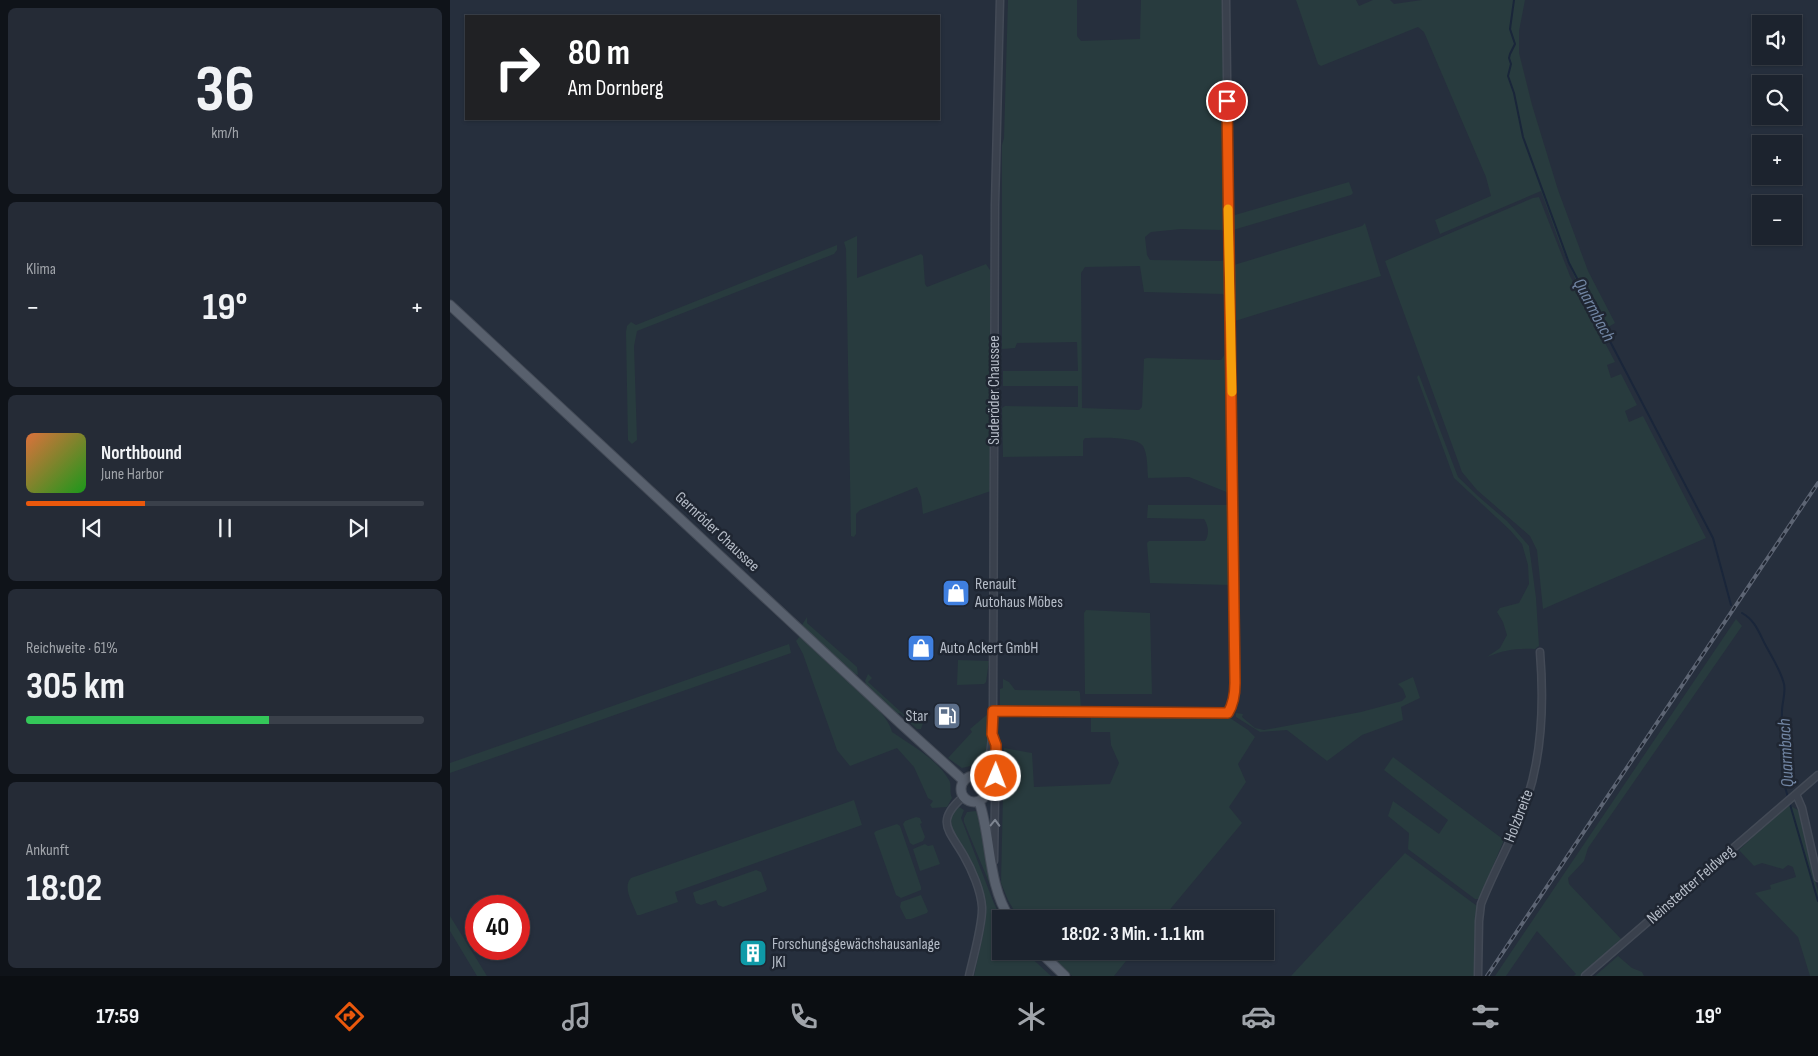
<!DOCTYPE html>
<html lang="de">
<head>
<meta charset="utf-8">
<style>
  body { margin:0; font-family:"Sofia Sans Condensed",sans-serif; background:#252b36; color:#f1f3f6; height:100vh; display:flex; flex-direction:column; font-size:19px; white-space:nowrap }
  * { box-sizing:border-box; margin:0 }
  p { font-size:16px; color:#a0a4aa }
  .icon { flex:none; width:28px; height:28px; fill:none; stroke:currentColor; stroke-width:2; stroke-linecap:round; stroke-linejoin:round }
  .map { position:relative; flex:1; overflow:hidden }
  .sheet { display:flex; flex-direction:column; gap:8px; padding:8px; background:#0f1319; width:450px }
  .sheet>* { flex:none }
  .hud { position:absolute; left:15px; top:15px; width:475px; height:105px; border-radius:0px; box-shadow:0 1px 4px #0004,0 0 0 1px #3a404a; background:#202124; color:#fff; overflow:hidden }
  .buttons { position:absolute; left:1302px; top:15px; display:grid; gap:10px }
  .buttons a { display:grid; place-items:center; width:50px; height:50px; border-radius:0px; background:#1c232e; box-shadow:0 1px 4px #0004,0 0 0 1px #3a404a; font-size:25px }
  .speed { position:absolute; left:15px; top:895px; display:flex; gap:10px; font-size:25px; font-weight:700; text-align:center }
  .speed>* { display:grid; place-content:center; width:65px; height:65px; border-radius:50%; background:#1c232e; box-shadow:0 1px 4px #0004,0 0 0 1px #3a404a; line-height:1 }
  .speed .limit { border:8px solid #d22; background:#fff; color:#111 }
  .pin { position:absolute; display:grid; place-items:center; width:42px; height:42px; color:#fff; margin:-21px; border:2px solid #fff; border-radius:50%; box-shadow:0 1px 5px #0007 }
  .me { position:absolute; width:55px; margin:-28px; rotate:1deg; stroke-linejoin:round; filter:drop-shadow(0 0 4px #0008) }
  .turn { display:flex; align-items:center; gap:18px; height:105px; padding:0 20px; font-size:22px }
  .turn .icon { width:65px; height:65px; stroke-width:2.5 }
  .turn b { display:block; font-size:35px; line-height:42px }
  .big { font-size:38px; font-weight:700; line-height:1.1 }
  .sheet .tile { flex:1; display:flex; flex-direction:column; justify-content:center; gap:8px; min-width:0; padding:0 18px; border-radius:8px; background:#252b36 }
  .sheet .dial { align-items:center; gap:0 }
  .dial b { font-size:65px; line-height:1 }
  .song { display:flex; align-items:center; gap:15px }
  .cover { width:60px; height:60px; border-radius:8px; background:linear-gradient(135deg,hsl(20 70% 55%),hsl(120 70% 35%)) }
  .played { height:5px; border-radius:2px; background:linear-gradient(90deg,#ea580c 30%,#3a404a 30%) }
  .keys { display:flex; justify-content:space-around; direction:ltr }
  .heat { display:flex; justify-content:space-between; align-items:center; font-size:28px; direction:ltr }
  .charge { height:8px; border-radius:4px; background:linear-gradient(90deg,#34c759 61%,#3a404a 0) }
  .trip { position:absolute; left:542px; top:910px; width:282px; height:50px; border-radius:0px; background:#1c232e; box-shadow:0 1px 4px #0004,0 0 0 1px #3a404a; font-weight:700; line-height:50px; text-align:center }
  .tab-bar { display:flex; height:80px; justify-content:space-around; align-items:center; background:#0b0e12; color:#a0a4aa }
  .tab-bar .icon { width:35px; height:35px }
  .tab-bar .selected { color:#ea580c }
  .tab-bar b { font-size:22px; color:#f1f3f6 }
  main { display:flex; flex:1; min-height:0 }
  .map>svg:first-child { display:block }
  .green { fill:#283b3e }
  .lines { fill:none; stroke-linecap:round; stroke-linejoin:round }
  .stream { stroke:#1a263a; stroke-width:2 }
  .minor-casing { stroke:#434a56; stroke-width:9 }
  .major-casing { stroke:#434a56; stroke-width:11 }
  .minor { stroke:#3a414d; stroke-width:6 }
  .major { stroke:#58606d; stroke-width:9 }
  .rail-casing { stroke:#5d6574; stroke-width:4 }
  .rail { stroke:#1f2632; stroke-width:2; stroke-dasharray:5.5; stroke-linecap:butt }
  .oneway { stroke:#7e8591 }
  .route-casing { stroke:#983908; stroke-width:12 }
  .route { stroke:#ea580c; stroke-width:9 }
  .slow { stroke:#f59e0b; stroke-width:9 }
  .labels { text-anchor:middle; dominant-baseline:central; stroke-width:5; stroke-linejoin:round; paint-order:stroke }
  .street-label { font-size:16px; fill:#b6bdc8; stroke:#1f2632 }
  .poi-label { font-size:16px; fill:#b6bdc8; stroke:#1f2632; text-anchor:start }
  .water-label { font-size:18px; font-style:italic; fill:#7286a4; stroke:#1f2632 }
</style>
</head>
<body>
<main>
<section class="sheet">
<div class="tile dial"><b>36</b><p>km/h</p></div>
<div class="tile"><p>Klima</p>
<div class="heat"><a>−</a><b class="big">19°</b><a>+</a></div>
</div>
<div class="tile">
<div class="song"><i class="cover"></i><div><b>Northbound</b><p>June Harbor</p></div></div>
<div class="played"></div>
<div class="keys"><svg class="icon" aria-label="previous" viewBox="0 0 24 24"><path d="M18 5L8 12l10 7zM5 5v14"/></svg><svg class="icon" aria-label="pause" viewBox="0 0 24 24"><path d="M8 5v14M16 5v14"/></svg><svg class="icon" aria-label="next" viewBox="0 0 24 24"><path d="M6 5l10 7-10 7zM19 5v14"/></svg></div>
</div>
<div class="tile"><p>Reichweite · 61%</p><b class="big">305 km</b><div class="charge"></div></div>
<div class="tile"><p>Ankunft</p><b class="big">18:02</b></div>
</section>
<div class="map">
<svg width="1368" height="976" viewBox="0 0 1368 976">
  <rect width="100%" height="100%" fill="#262f3d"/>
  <path class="green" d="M 558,0 L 627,0 L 627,36 L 631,41 L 690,39 L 691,0 L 772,0 L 773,51 L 776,51 L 774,121 L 776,237 L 772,230 L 731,229 L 701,232 L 695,237 L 697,255 L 700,260 L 772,261 L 775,258 L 775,297 L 773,294 L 694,292 L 690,266 L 635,267 L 631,273 L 632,408 L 689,410 L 692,407 L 694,359 L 697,358 L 771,360 L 777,351 L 779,493 L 739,477 L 698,478 C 697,468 698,455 693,446 C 686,436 648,438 635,438 L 633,441 L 633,456 L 553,457 L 552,408 L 555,406 L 628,407 L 628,386 L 553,386 L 553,371 L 628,371 L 627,342 L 567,343 L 565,348 L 552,349 L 552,145 L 554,138 Z
    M 846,0 L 906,0 L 909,6 L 923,0 L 940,0 L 944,4 L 972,0 L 1075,0 L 1069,31 L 1069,53 L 1082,105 L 1108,190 L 1138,271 L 1165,323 L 1152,331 L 1128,285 L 1110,244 L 1091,191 L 990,234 L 985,220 L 1041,196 L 1036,177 L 974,32 L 968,27 L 871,66 L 868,64 Z
    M 899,182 L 903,193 L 901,195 L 783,230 L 782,217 L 785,215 Z
    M 1089,197 L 1120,276 L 1165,362 L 1157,365 L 1161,378 L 1171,374 L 1187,405 L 1175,411 L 1179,422 L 1193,416 L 1256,538 L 1093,609 L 1087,550 L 1080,536 L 1027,490 L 1012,472 L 935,261 L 1083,198 Z
    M 915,223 L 931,276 L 785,321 L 782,319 L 781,263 L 784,265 L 912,226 Z
    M 407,236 L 407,278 L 471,254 L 473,256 L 475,284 L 477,287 L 536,264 L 540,270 L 541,315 L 539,360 L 541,487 L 541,491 L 473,514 L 471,497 L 467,487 L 410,510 L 406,514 L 406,534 L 404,537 L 401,536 L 396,249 L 394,242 Z
    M 387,245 L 387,250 L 384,254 L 187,331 L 184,346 L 187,440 L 182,444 L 178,440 L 176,332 L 177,326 L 181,322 L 186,325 Z
    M 969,375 L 1008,477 L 1029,497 L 1057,521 L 1079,546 L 1086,598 L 1089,646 L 1085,649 C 1067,648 1054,650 1037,657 L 1050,648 L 1057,635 L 1053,622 L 1047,612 L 1050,608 L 1069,603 L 1079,584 L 1078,565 L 1072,544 L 1060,530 L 1004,478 L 968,380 L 967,377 Z
    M 698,505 L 780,505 L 780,585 L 700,583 L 697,543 L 699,541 L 755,541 C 760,534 758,525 754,519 L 697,518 Z
    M 636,610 L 700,613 L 702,694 L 635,694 L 634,613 Z
    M 357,617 L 357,623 L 407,667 L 408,675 L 402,673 L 354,628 L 352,625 Z
    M 1286,619 L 1292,626 L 1138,848 L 1134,861 L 1118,878 L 1119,884 L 1171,939 L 1130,976 L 1124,976 L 1126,974 L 1087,931 L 1056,976 L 1045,976 Z
    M 350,636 C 369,653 440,711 442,732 C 461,745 487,759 499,780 C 502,784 499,792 502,798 L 497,807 L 482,808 L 480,805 L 483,801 L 478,798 L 464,767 L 447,748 L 400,766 L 387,750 L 353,654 L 346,641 Z
    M 339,644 L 341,653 L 0,773 L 0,763 Z
    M 508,660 L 539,661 L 536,682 L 534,684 L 507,685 Z
    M 418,674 L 422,678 L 418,682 L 463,723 L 471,716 L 469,718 L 473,723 L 471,729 L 467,729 L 450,713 L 447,714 C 437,705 418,695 415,681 Z
    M 963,677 L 970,698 L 951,707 L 953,720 L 912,735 L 877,761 L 837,730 L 810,732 L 786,717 L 786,713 L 793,714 L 792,717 L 805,728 L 814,730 L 911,712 L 952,701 L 956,697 L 953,689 L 948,684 Z
    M 553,679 L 559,682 L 565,690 L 629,691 L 630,693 L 631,709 L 552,708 L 550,705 L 550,689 L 553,688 Z
    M 539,713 C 538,732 540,751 530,767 L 524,765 L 512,768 L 498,758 L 522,732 L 520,729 Z
    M 720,715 L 780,718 L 798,730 L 805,737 L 788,764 L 796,782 L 779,807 L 792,823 L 712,919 L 569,919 L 558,900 L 551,883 L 554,748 L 582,753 L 584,787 L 660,784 L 669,763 L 661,745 L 660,732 L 641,732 L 641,716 Z
    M 943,757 L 1054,840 L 1029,899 L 1025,899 L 958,849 L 959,833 L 938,816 L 943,801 L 989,834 L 998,820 L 934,770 Z
    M 404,800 L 412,825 L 225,892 L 228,902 L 190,915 L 187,915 C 183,904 172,887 181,878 Z
    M 1337,804 L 1348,810 L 1368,891 L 1368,976 L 1360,976 L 1348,937 L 1305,893 L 1321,889 L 1320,885 L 1346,877 L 1343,867 L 1338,865 L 1333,869 L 1312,863 L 1304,866 L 1289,850 Z
    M 509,807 L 514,810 L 511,818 L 543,901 L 551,919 L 551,951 L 574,951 L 601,976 L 524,976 L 535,925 L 535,904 L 528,880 L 502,833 L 501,819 L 503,812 Z
    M 526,811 L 531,827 L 536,863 L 543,892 L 514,822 L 514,818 L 517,812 Z
    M 466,817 L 470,818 L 472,823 L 470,824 L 475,837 L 473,841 L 463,845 L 460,843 L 453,824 L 455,821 Z
    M 447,824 L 450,826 L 471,887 L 471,890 L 451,898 L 446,895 L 424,833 L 426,831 Z
    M 475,844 L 478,846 L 483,845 L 490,864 L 470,871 L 463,849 Z
    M 955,853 L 1027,906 L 1026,966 L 1024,976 L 841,976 Z
    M 306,870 L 311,872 L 317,889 L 316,891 L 273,907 L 268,905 L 266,900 L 251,905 L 246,903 L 243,893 L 244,892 Z
    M 471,895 L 478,911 L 477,913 L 461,919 L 456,919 L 450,907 L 451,902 Z
    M 0,916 L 37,976 L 27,976 L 0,931 Z
    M 597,951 L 684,951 L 664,976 L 622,976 Z
    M 1168,956 L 1182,968 L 1192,972 L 1194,976 L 1145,976 Z"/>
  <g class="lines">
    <path class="stream" d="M 1064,0 L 1060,29 L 1065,44 L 1060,54 L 1059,58 L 1061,64 L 1058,76 L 1064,93 L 1073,137 L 1119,263 L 1263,538 L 1281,605
      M 1292,613 C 1306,621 1309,633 1316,646 C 1323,659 1331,671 1334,684 C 1336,692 1332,703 1332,711 C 1331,734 1331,758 1333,780 L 1368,901"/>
    <defs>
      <path id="minor" d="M 543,711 L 778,713 C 784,703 785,694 785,683 L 776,0
        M 543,736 L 546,745 L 544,861
        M 531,778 C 543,758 542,734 543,711 L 545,205 L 550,0
        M 1346,794 L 1352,808 L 1368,878
        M 513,797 C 484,822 500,831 514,856 C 522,870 531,891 532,907 C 533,924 523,958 519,976
        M 1028,976 L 1029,921 L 1031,904 C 1045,868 1065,835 1077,799 C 1093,751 1094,701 1090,652
        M 1135,976 L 1368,775"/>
      <path id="major" d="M 0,305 L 451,724 L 514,781
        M511 789a13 13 0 1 1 26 0a13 13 0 1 1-26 0Z
        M 529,801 C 542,840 537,883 560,919
        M 589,951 L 615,976"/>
    </defs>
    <use href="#minor" class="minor-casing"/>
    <use href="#major" class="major-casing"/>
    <use href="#minor" class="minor"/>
    <use href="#major" class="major"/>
    <defs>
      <path id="rail" d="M 1037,976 L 1368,483"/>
    </defs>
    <use href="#rail" class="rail-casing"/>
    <use href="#rail" class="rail"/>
  </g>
  <defs><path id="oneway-chevron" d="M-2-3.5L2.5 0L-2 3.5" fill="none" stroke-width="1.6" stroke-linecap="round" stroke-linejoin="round" transform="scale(1.25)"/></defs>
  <use class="oneway" href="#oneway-chevron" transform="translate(545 823) rotate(-89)"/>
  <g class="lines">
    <defs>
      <path id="route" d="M 546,776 L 546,745 L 542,734 L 543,711 L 778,713 C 784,703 785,694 785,683 L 777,101"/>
    </defs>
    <use href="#route" class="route-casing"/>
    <use href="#route" class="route"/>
    <path class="slow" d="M 778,209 L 782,392"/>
  </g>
  <defs>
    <symbol id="shop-square" viewBox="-11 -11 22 22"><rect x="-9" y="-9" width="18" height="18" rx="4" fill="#3f7fe0" stroke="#1f2632"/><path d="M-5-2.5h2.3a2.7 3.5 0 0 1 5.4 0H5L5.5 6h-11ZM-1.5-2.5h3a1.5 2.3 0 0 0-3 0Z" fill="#fff"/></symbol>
    <symbol id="fuel-square" viewBox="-11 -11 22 22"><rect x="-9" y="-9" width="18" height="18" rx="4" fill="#5c6f8a" stroke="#1f2632"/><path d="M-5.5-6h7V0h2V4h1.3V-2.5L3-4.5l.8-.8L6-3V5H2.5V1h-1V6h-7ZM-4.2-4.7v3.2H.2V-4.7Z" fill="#fff"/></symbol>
    <symbol id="building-square" viewBox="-11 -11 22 22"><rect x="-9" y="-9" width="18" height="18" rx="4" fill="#0f9aa8" stroke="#1f2632"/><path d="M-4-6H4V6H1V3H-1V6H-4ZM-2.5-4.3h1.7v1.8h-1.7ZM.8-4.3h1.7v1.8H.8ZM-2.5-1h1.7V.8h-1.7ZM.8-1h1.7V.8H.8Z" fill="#fff"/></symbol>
  </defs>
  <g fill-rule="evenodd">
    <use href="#shop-square" x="490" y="577" width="32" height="32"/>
    <use href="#shop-square" x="455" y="632" width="32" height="32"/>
    <use href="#fuel-square" x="481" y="700" width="32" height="32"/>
    <use href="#building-square" x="287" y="937" width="32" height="32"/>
  </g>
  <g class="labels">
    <g class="street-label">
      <text transform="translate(544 390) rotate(-90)">Suderöder Chaussee</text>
      <text transform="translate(267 532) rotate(43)">Gernröder Chaussee</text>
      <text transform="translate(1069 816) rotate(-69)">Holzbreite</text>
      <text transform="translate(1241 885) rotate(-41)">Neinstedter Feldweg</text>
    </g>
    <g class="poi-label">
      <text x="525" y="584">Renault<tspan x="525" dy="18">Autohaus Möbes</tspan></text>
      <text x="490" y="648">Auto Ackert GmbH</text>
      <text x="478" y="716" text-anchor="end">Star</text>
      <text x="322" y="944">Forschungsgewächshausanlage<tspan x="322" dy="18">JKI</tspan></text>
    </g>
    <g class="water-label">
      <text transform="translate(1144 310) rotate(62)">Quarmbach</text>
      <text transform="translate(1336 753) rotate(-93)">Quarmbach</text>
    </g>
  </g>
</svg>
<div class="buttons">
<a><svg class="icon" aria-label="sound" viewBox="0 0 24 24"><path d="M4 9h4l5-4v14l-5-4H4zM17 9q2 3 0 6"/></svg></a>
<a><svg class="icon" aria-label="search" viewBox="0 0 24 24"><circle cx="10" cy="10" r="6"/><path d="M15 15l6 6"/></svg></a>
<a>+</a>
<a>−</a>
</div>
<div class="speed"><div class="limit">40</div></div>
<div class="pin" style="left:777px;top:101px;background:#d93025"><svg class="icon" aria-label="arrive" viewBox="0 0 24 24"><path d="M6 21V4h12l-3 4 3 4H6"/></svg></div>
<svg class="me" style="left:546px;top:776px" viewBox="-20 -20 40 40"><circle r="17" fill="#ea580c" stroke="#fff" stroke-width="3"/><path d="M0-11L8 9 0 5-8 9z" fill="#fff"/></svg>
<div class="trip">18:02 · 3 Min. · 1.1 km</div>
<div class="hud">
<div class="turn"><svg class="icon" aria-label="right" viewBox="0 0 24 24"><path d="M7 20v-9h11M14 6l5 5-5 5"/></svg><div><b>80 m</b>Am Dornberg</div></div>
</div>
</div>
</main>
<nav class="tab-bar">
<b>17:59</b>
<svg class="icon selected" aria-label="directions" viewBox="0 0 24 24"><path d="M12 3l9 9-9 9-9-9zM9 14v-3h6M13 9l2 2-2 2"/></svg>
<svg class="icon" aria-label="music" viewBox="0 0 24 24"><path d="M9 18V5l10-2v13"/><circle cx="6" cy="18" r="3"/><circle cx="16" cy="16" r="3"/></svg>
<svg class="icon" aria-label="phone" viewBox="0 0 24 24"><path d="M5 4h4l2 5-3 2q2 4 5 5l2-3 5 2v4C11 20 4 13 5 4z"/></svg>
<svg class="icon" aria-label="climate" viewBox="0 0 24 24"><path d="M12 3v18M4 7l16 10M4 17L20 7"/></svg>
<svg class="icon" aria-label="car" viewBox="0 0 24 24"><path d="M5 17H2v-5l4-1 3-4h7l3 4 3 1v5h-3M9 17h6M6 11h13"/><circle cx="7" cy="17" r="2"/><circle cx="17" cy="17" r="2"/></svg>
<svg class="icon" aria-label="filters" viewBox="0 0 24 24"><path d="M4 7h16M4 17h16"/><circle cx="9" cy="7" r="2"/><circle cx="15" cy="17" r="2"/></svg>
<b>19°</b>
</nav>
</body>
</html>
